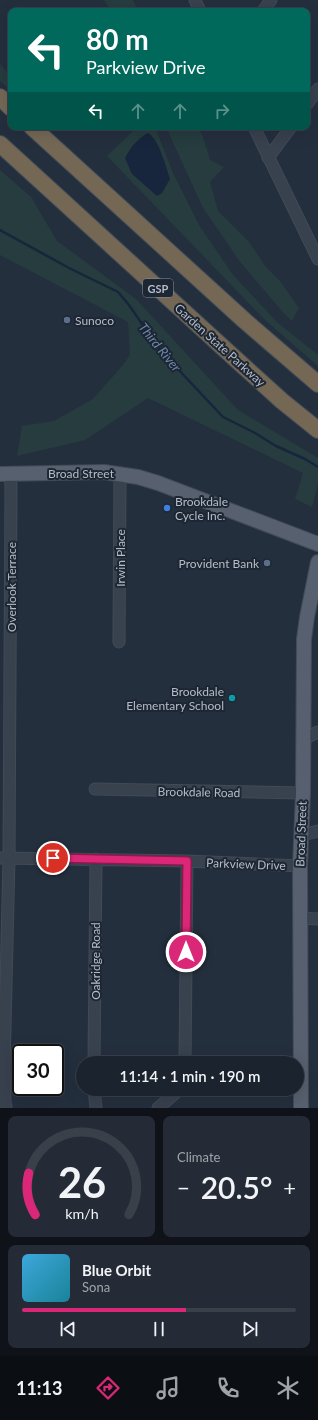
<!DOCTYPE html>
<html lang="en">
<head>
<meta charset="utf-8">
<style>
  body { margin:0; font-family:Lato,sans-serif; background:#242b36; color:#f1f3f6; height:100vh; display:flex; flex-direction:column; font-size:15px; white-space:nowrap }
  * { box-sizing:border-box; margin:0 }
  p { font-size:13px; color:#a0a4aa }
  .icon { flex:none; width:22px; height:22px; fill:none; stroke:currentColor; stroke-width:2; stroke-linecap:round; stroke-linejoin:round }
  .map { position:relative; height:1108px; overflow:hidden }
  .details { display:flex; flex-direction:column; gap:8px; padding:8px; background:#0f1319; flex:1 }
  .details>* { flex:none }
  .guide { position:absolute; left:8px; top:8px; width:302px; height:122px; border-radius:8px; box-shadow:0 4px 16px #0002,0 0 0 1px #39404a; background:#00695c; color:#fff; overflow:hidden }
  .speed { position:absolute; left:12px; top:1044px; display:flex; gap:8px; font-size:20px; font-weight:700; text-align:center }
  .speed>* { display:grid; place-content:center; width:52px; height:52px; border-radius:50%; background:#1b232e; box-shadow:0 4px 16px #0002,0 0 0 1px #39404a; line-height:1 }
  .speed .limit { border:2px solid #111; border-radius:6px; background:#fff; color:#111 }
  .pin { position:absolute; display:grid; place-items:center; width:34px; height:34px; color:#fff; margin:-17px; border:2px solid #fff; border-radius:50%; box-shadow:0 1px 4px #0007 }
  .me { position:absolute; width:44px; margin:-22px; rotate:0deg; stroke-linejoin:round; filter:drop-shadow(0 0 3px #0008) }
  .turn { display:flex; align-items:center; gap:14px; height:84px; padding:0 12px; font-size:18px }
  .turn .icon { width:52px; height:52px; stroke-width:2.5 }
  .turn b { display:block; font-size:28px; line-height:34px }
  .lanes { display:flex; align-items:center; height:38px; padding:0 12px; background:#0003; justify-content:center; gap:20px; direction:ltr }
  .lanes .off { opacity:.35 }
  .big { font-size:30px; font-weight:600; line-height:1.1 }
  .details .card { flex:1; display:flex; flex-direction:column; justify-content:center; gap:6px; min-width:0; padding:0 14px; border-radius:8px; background:#242b36 }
  .details .dial { align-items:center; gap:0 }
  .dial svg { height:104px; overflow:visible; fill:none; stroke:#39404a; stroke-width:7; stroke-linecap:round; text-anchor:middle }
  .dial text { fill:#f1f3f6; stroke:none }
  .song { display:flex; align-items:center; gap:12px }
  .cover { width:48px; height:48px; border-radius:6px; background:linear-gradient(135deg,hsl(200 70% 55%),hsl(190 70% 35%)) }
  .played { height:4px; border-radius:2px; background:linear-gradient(90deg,#db2777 60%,#39404a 60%) }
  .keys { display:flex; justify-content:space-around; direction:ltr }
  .heat { display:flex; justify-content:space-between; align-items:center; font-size:22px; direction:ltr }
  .details .tiles { flex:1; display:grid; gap:8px; grid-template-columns:1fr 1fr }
  .card:last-child { grid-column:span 2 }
  .trip { position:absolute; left:76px; top:1056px; width:228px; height:40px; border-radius:20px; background:#1b232e; box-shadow:0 4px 16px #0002,0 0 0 1px #39404a; font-weight:600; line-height:40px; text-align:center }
  .tab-bar { display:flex; height:64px; justify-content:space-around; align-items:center; background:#0b0e12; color:#a0a4aa }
  .tab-bar .icon { width:28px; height:28px }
  .tab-bar .active { color:#db2777 }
  .tab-bar b { font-size:18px; color:#f1f3f6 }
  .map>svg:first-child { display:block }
  .green { fill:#263c3f }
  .water { fill:#17263c }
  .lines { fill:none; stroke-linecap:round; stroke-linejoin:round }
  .stream { stroke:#17263c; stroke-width:2.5 }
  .minor-casing { stroke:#414a57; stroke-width:13 }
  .major-casing { stroke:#414a57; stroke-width:16 }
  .highway-casing { stroke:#434c59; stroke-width:18 }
  .minor { stroke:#38414e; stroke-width:11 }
  .major { stroke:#56606e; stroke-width:14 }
  .highway { stroke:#746855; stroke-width:16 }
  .route-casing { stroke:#8e194d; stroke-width:10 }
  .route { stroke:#db2777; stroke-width:7 }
  .service-dot { fill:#5c6f8a; stroke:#1d2633; stroke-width:1.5 }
  .shop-dot { fill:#3f7fe0; stroke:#1d2633; stroke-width:1.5 }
  .culture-dot { fill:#0f9aa8; stroke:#1d2633; stroke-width:1.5 }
  .labels { text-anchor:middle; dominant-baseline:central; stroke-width:4; stroke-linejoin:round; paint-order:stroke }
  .shield { fill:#1d2633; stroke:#878f9c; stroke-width:1 }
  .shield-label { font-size:11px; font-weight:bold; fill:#b4bcc9 }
  .poi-label { font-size:12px; fill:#b4bcc9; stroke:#1d2633; text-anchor:start }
  .street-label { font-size:12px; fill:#b4bcc9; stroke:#1d2633 }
  .water-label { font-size:13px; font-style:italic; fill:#6d86a8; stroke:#1d2633 }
</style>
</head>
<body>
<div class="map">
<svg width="318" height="1108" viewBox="0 0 318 1108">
  <rect width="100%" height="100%" fill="#242f3e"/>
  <path class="green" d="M 104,0 L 133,0 L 138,11 L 111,11 Z
    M 0,64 L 11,77 L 11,91 L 0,81 Z
    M 137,127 L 155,127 L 173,173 L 199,225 L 233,275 L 278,323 L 318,355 L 318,366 L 265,320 L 107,156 Z
    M 166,127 L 198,127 L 203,137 L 210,160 L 224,167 L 210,182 L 218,211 L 249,242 L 266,267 L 280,281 L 299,308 L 292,321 L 281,310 L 241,263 L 203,208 Z
    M 0,170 L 31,197 L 57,241 L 136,299 L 238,410 L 318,458 L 318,483 L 312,507 L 295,499 L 303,473 L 148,398 L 85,440 L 17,456 L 22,426 L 54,421 L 93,399 L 122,366 L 130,355 L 128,322 L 0,255 Z"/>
  <path class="water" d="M 148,133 C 159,139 166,167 170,179 L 162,193 L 157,196 L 132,174 L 125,158 C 131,147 137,139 148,133 Z"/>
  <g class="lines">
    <path class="stream" d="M 0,230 L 69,268 L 118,292 L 129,305 L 160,350 L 223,417 L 255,433 L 276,446 L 305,459 L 318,467"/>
    <defs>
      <path id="minor" d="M 195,0 L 200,11
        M 263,11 L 271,0
        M 307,104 L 318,89
        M 254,127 L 318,259
        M 268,158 L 291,127
        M 119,642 L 120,473
        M 303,739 L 318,732
        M 95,789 L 303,793
        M 302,835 L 318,831
        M 0,858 L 187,861 L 300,866
        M 301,918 L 318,919
        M 94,1063 L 96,859
        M 185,1063 L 187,861
        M 94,1089 L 96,1108
        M 6,1108 L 5,1101 L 4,1069 L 9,858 L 11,487 L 10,474
        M 158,1108 L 180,1089"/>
      <path id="major" d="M 0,474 L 104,472 L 138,477 L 158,483 L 318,544
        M 301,1108 L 300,866 L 303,793 L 304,639 L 307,617 L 318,562"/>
      <path id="highway" d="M 0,97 L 11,108
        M 32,127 L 245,321 L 318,384
        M 0,144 L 240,363 L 282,401 L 318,430"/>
    </defs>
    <use href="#minor" class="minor-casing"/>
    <use href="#major" class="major-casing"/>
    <use href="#highway" class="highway-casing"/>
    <use href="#minor" class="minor"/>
    <use href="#major" class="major"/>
    <use href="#highway" class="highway"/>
  </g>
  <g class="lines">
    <defs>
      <path id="route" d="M 53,858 L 187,861 L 186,952"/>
    </defs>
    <use href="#route" class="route-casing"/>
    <use href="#route" class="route"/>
  </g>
  <g class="service-dot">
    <circle cx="67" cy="320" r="4"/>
    <circle cx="267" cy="563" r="4"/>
  </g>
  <circle class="shop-dot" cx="167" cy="508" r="4"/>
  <circle class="culture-dot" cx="232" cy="698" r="4"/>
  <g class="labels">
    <rect class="shield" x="143" y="279" width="30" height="18" rx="3"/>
    <g class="shield-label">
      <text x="158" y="288">GSP</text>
    </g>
    <g class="poi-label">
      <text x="75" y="320">Sunoco</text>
      <text x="175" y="501">Brookdale<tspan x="175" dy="14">Cycle Inc.</tspan></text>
      <text x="259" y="563" text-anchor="end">Provident Bank</text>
      <text x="224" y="691" text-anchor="end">Brookdale<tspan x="224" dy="14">Elementary School</tspan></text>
    </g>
    <g class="street-label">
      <text transform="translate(220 345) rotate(42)">Garden State Parkway</text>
      <text x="81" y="473">Broad Street</text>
      <text transform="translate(120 558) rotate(-90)">Irwin Place</text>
      <text transform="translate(11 587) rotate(-90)">Overlook Terrace</text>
      <text transform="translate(199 792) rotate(1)">Brookdale Road</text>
      <text transform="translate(301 834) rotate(-88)">Broad Street</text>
      <text transform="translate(246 864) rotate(2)">Parkview Drive</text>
      <text transform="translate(95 961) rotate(-90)">Oakridge Road</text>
    </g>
    <g class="water-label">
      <text transform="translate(160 347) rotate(51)">Third River</text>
    </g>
  </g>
</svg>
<div class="speed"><div class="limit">30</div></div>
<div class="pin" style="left:53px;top:858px;background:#d93025"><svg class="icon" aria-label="arrive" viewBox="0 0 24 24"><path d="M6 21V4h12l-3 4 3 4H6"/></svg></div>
<svg class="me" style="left:186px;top:952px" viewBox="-20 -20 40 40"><circle r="17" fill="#db2777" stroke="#fff" stroke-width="3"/><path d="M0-11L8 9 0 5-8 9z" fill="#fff"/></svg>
<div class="trip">11:14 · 1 min · 190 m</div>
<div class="guide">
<div class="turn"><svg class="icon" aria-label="left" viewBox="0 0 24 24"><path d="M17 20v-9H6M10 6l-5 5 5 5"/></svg><div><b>80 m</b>Parkview Drive</div></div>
<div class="lanes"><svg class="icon" aria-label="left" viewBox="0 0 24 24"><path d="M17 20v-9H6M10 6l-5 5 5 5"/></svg><svg class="icon off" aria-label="ahead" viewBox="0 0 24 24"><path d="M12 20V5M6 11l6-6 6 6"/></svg><svg class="icon off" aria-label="ahead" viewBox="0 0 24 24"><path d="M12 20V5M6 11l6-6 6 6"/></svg><svg class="icon off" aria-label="right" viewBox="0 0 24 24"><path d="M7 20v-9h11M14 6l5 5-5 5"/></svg></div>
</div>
</div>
<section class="details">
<div class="tiles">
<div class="card dial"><svg viewBox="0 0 100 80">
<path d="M14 69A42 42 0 1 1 86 69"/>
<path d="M14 69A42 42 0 0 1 9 37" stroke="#db2777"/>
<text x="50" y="56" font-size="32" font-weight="700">26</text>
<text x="50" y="72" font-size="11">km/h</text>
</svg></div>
<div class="card"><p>Climate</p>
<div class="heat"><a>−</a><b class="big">20.5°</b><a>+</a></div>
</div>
<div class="card">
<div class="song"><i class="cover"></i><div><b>Blue Orbit</b><p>Sona</p></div></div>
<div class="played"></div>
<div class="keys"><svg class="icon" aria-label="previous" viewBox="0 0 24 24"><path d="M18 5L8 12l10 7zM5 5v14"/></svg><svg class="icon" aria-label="pause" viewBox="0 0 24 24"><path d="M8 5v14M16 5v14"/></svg><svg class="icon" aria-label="next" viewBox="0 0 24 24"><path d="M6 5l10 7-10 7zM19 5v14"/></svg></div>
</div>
</div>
</section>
<nav class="tab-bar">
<b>11:13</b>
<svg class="icon active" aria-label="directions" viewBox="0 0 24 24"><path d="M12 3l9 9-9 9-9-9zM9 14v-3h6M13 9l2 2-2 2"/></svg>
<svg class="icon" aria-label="music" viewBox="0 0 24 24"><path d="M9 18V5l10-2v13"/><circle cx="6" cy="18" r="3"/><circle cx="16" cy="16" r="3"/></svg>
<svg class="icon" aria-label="phone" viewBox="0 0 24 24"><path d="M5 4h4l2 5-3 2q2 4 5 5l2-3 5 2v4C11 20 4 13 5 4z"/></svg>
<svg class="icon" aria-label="climate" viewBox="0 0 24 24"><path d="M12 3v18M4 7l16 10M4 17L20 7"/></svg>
</nav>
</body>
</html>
